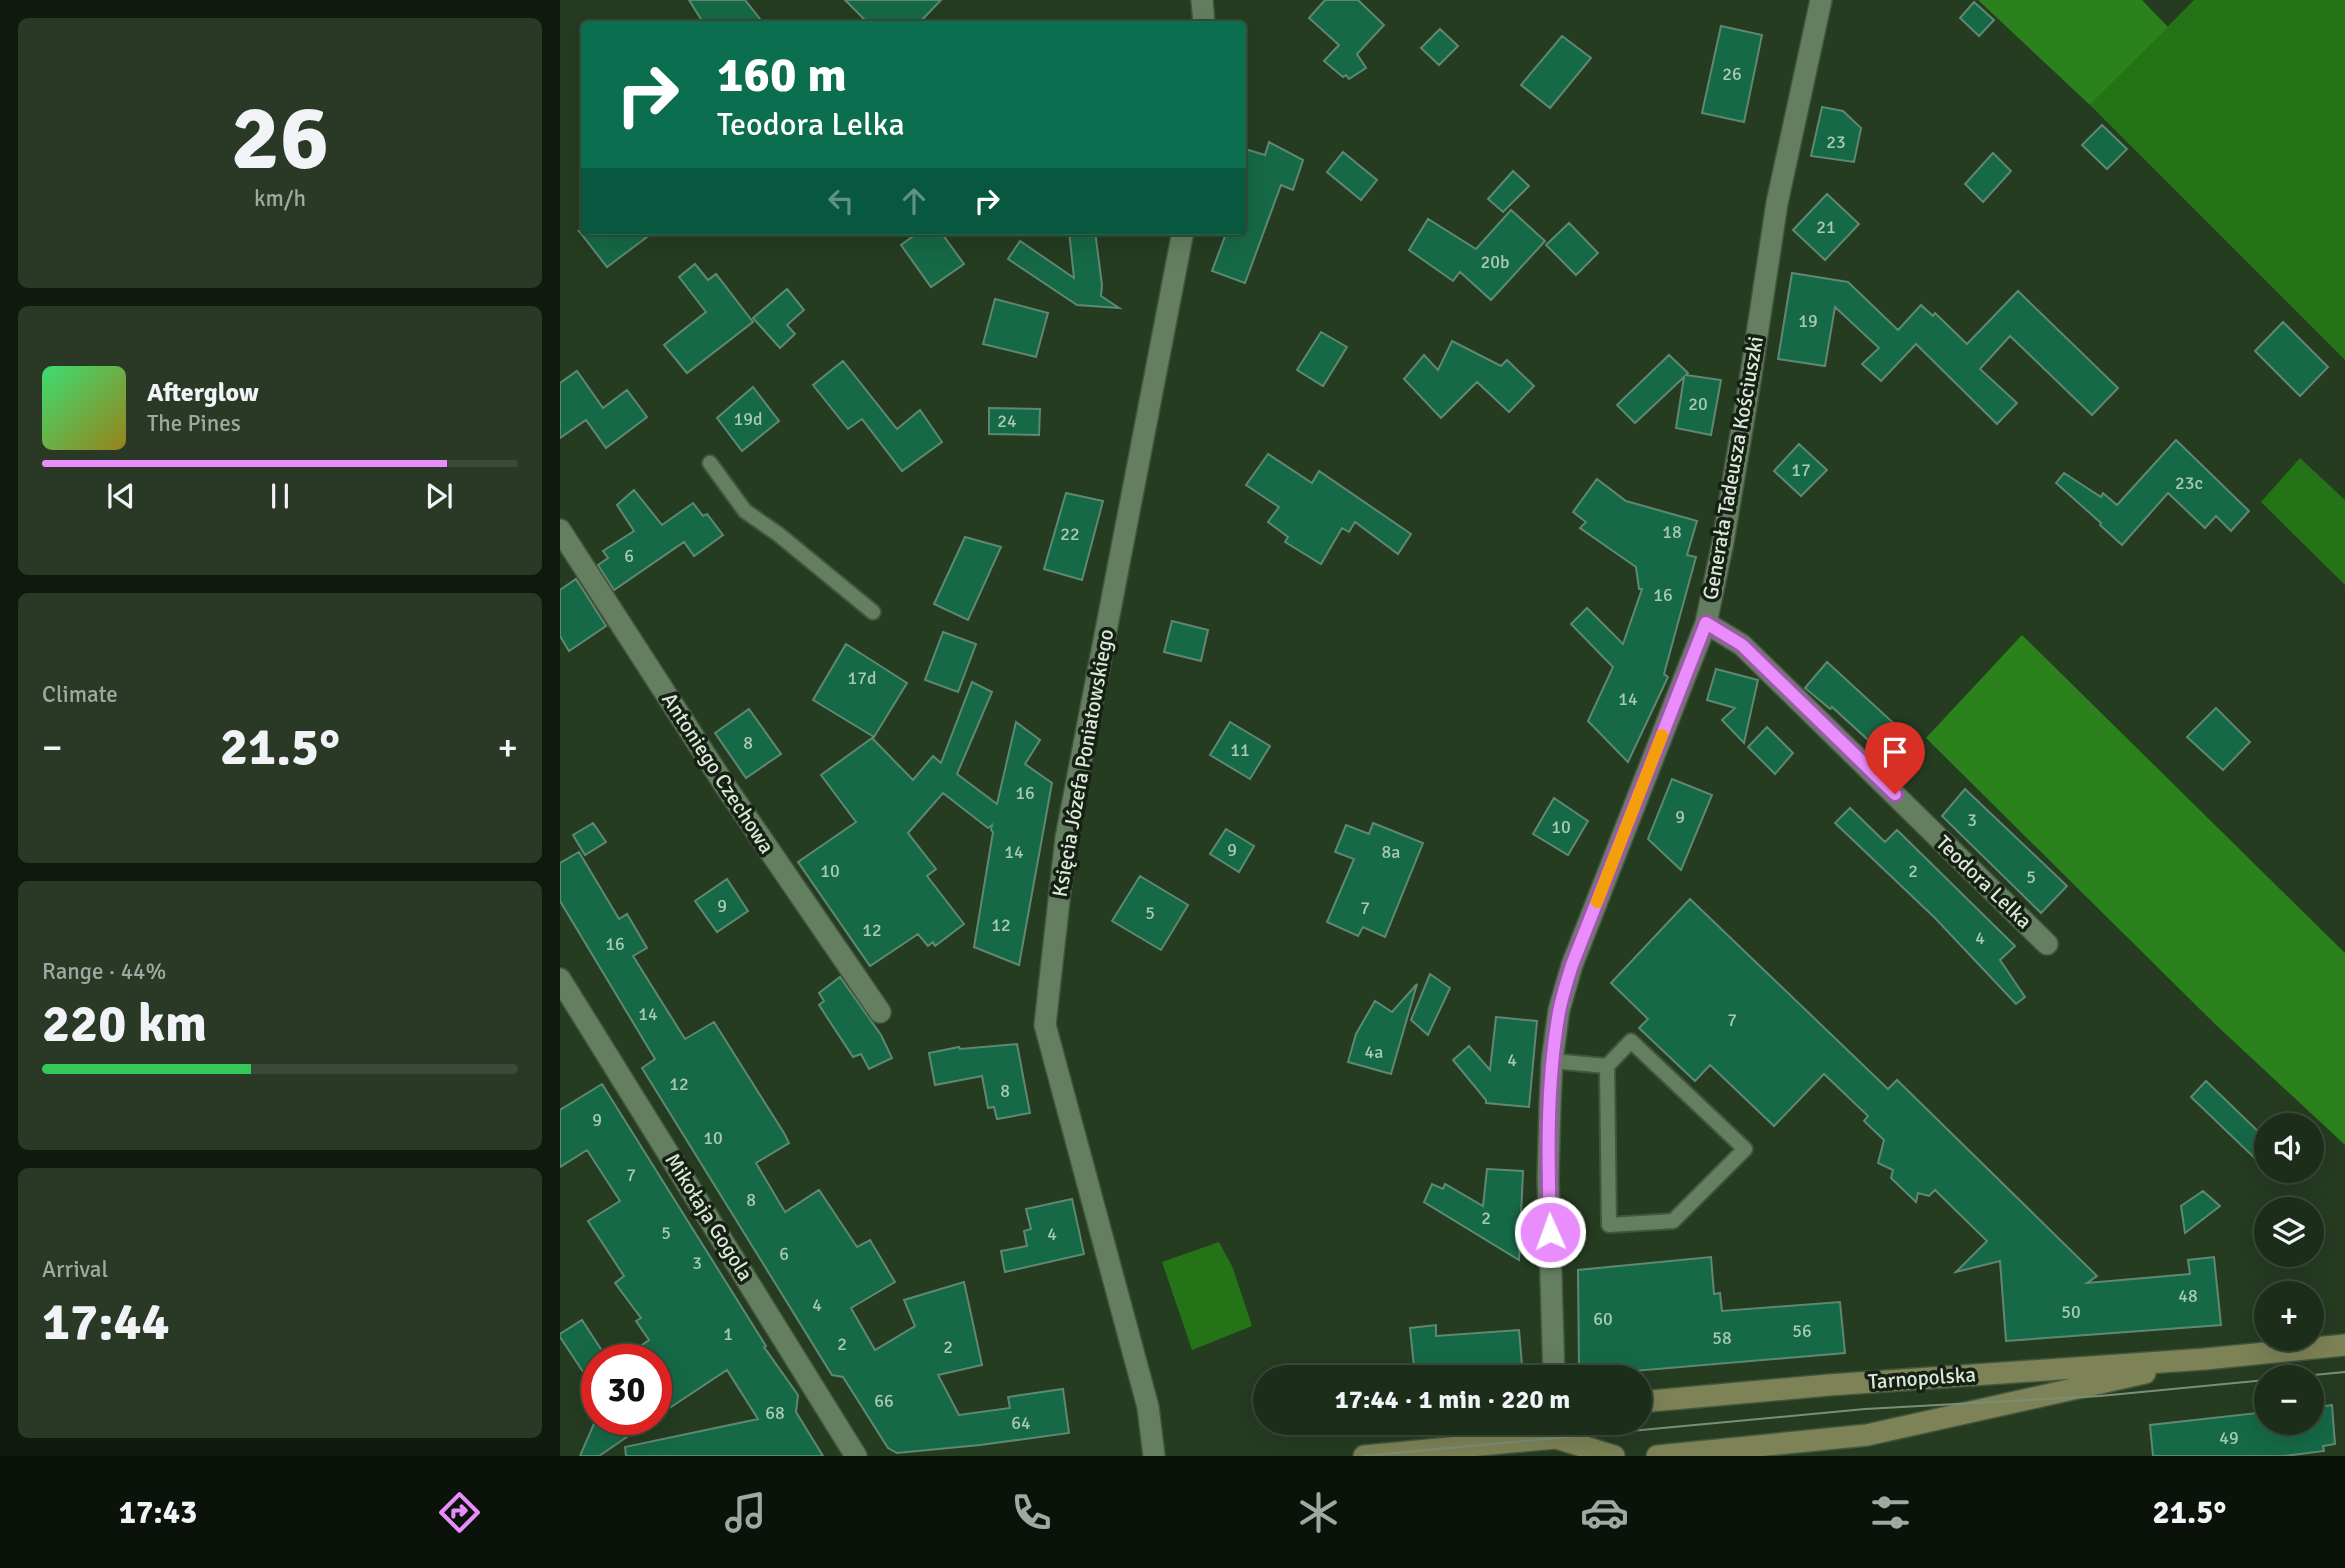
<!DOCTYPE html>
<html lang="en">
<head>
<meta charset="utf-8">
<style>
  body { margin:0; font-family:Signika,sans-serif; background:#293926; color:#f1f3f6; height:100vh; display:flex; flex-direction:column; font-size:26px; white-space:nowrap }
  * { box-sizing:border-box; margin:0 }
  p { font-size:23px; color:#a0a8a2 }
  .icon { flex:none; width:38px; height:38px; fill:none; stroke:currentColor; stroke-width:2; stroke-linecap:round; stroke-linejoin:round }
  .map { position:relative; flex:1; overflow:hidden }
  .drawer { display:flex; flex-direction:column; gap:18px; padding:18px; background:#0f190e; width:560px }
  .drawer>* { flex:none }
  .banner { position:absolute; left:21px; top:21px; width:665px; height:214px; border-radius:7px; box-shadow:0 7px 28px #0002,0 0 0 2px #3a4938; background:#0b6e4f; color:#fff; overflow:hidden }
  .buttons { position:absolute; left:1694px; top:1113px; display:grid; gap:14px }
  .buttons a { display:grid; place-items:center; width:70px; height:70px; border-radius:50%; background:#1c2d19; box-shadow:0 7px 28px #0002,0 0 0 2px #3a4938; font-size:35px }
  .speed { position:absolute; left:21px; top:1344px; display:flex; gap:14px; font-size:35px; font-weight:700; text-align:center }
  .speed>* { display:grid; place-content:center; width:91px; height:91px; border-radius:50%; background:#1c2d19; box-shadow:0 7px 28px #0002,0 0 0 2px #3a4938; line-height:1 }
  .speed .limit { border:10px solid #d22; background:#fff; color:#111 }
  .pin { position:absolute; display:grid; place-items:center; width:60px; height:60px; color:#fff; margin:-72px -30px; border-radius:50% 50% 50% 0; rotate:-45deg; box-shadow:0 0 7px #0007 }
  .pin .icon { rotate:45deg }
  .me { position:absolute; width:77px; margin:-38px; rotate:358deg; stroke-linejoin:round; filter:drop-shadow(0 0 5px #0008) }
  .turn { display:flex; align-items:center; gap:24px; height:147px; padding:0 21px; font-size:32px }
  .turn .icon { width:91px; height:91px; stroke-width:2.5 }
  .turn b { display:block; font-size:49px; line-height:60px }
  .lanes { display:flex; align-items:center; height:66px; padding:0 21px; background:#0003; justify-content:center; gap:35px; direction:ltr }
  .lanes .off { opacity:.35 }
  .big { font-size:52px; font-weight:700; line-height:1.1 }
  .drawer .card { flex:1; display:flex; flex-direction:column; justify-content:center; gap:10px; min-width:0; padding:0 24px; border-radius:10px; background:#293926 }
  .drawer .dial { align-items:center; gap:0 }
  .dial b { font-size:91px; line-height:1 }
  .song { display:flex; align-items:center; gap:21px }
  .cover { width:84px; height:84px; border-radius:10px; background:linear-gradient(135deg,hsl(140 70% 55%),hsl(50 70% 35%)) }
  .played { height:7px; border-radius:4px; background:linear-gradient(90deg,#ea8dfc 85%,#3a4938 85%) }
  .keys { display:flex; justify-content:space-around; direction:ltr }
  .heat { display:flex; justify-content:space-between; align-items:center; font-size:38px; direction:ltr }
  .charge { height:10px; border-radius:5px; background:linear-gradient(90deg,#34c759 44%,#3a4938 0) }
  .trip { position:absolute; left:693px; top:1365px; width:399px; height:70px; border-radius:35px; background:#1c2d19; box-shadow:0 7px 28px #0002,0 0 0 2px #3a4938; font-weight:700; line-height:70px; text-align:center }
  .tab-bar { display:flex; height:112px; justify-content:space-around; align-items:center; background:#0b120a; color:#a0a8a2 }
  .tab-bar .icon { width:49px; height:49px }
  .tab-bar .active { color:#ea8dfc }
  .tab-bar b { font-size:32px; color:#f1f3f6 }
  main { display:flex; flex:1; min-height:0 }
  .map>svg:first-child { display:block }
  .green { fill:#257317 }
  .forest { fill:#2b821c }
  .building { fill:#156947; stroke:#5f8873; stroke-width:2 }
  .lines { fill:none; stroke-linecap:round; stroke-linejoin:round }
  .lane-casing { stroke:#42563e; stroke-width:18 }
  .street-casing { stroke:#42563e; stroke-width:24 }
  .secondary-casing { stroke:#42563e; stroke-width:24 }
  .lane { stroke:#647f60; stroke-width:14 }
  .street { stroke:#647f60; stroke-width:21 }
  .secondary { stroke:#7d8356; stroke-width:21 }
  .tram { stroke:#7b8f78; stroke-width:2 }
  .route-casing { stroke:#985ca4; stroke-width:18 }
  .route { stroke:#ea8dfc; stroke-width:12 }
  .slow { stroke:#f59e0b; stroke-width:12 }
  .labels { text-anchor:middle; dominant-baseline:central; stroke-width:7; stroke-linejoin:round; paint-order:stroke }
  .number-label { font-size:18px; fill:#a9c9b3 }
  .street-label { font-size:21px; fill:#dae9d7; stroke:#162014 }
</style>
</head>
<body>
<main>
<section class="drawer">
<div class="card dial"><b>26</b><p>km/h</p></div>
<div class="card">
<div class="song"><i class="cover"></i><div><b>Afterglow</b><p>The Pines</p></div></div>
<div class="played"></div>
<div class="keys"><svg class="icon" aria-label="previous" viewBox="0 0 24 24"><path d="M18 5L8 12l10 7zM5 5v14"/></svg><svg class="icon" aria-label="pause" viewBox="0 0 24 24"><path d="M8 5v14M16 5v14"/></svg><svg class="icon" aria-label="next" viewBox="0 0 24 24"><path d="M6 5l10 7-10 7zM19 5v14"/></svg></div>
</div>
<div class="card"><p>Climate</p>
<div class="heat"><a>−</a><b class="big">21.5°</b><a>+</a></div>
</div>
<div class="card"><p>Range · 44%</p><b class="big">220 km</b><div class="charge"></div></div>
<div class="card"><p>Arrival</p><b class="big">17:44</b></div>
</section>
<div class="map">
<svg width="1785" height="1456" viewBox="0 0 1785 1456">
  <rect width="100%" height="100%" fill="#253c21"/>
  <path class="green" d="M 1634,0 L 1785,0 L 1785,360 L 1530,105 Z
    M 1740,458 L 1785,500 L 1785,585 L 1701,502 Z
    M 659,1242 L 673,1268 L 692,1326 L 632,1350 L 602,1262 Z"/>
  <path class="forest" d="M 1418,0 L 1582,0 L 1608,27 L 1530,105 Z
    M 1462,635 L 1785,953 L 1785,1145 L 1656,1025 L 1366,738 Z"/>
  <path class="building" d="M 129,0 L 185,0 L 204,24 L 144,24 Z
    M 285,0 L 381,0 L 358,24 L 309,24 Z
    M 765,0 L 798,0 L 824,25 L 797,54 L 806,68 L 789,79 L 786,75 L 783,77 L 764,61 L 779,45 L 749,18 Z
    M 1414,2 L 1434,20 L 1419,36 L 1400,18 Z
    M 1161,26 L 1202,35 L 1184,122 L 1142,113 Z
    M 880,29 L 898,46 L 879,65 L 861,48 Z
    M 1002,36 L 1031,58 L 990,108 L 961,85 Z
    M 1262,107 L 1283,111 L 1301,128 L 1294,162 L 1251,156 Z
    M 1542,125 L 1567,149 L 1547,169 L 1522,145 Z
    M 709,142 L 743,160 L 733,190 L 721,185 L 685,283 L 652,271 L 667,231 L 682,231 L 682,148 L 705,155 Z
    M 783,152 L 817,180 L 801,200 L 767,172 Z
    M 1433,153 L 1451,171 L 1423,202 L 1405,184 Z
    M 953,171 L 969,186 L 943,212 L 928,199 Z
    M 1267,194 L 1299,224 L 1265,260 L 1233,230 Z
    M 951,210 L 985,241 L 931,300 L 900,272 L 893,281 L 849,250 L 868,219 L 916,249 Z
    M 1009,223 L 1038,253 L 1016,275 L 986,245 Z
    M 19,231 L 95,231 L 47,267 Z
    M 360,231 L 380,231 L 404,264 L 371,287 L 341,245 Z
    M 509,231 L 535,231 L 542,285 L 541,296 L 559,308 L 517,305 L 448,259 L 460,241 L 514,278 Z
    M 135,264 L 148,280 L 156,274 L 193,322 L 127,373 L 104,345 L 146,312 L 119,277 Z
    M 1232,273 L 1288,282 L 1338,330 L 1361,305 L 1373,316 L 1375,313 L 1407,344 L 1458,291 L 1558,388 L 1532,415 L 1450,336 L 1420,369 L 1457,403 L 1437,424 L 1356,344 L 1321,381 L 1302,364 L 1319,348 L 1275,307 L 1265,366 L 1218,359 Z
    M 227,289 L 244,310 L 227,325 L 235,334 L 220,348 L 193,318 Z
    M 435,299 L 488,313 L 476,357 L 423,344 Z
    M 1723,322 L 1768,367 L 1740,396 L 1695,351 Z
    M 761,332 L 787,347 L 763,386 L 737,370 Z
    M 892,341 L 941,366 L 947,360 L 974,386 L 949,412 L 917,382 L 881,418 L 844,379 L 864,355 L 878,370 Z
    M 1109,355 L 1128,373 L 1126,375 L 1161,380 L 1151,435 L 1116,428 L 1124,377 L 1075,423 L 1057,405 Z
    M 283,361 L 337,429 L 360,410 L 382,442 L 342,471 L 302,419 L 288,429 L 253,385 Z
    M 17,371 L 43,408 L 67,390 L 87,417 L 46,448 L 26,420 L 0,438 L 0,383 Z
    M 193,387 L 219,421 L 182,451 L 157,418 Z
    M 429,408 L 480,409 L 479,435 L 429,434 Z
    M 1616,440 L 1689,511 L 1671,531 L 1656,516 L 1645,528 L 1608,493 L 1562,545 L 1540,525 L 1541,523 L 1496,483 L 1504,473 L 1541,497 L 1543,493 L 1557,505 Z
    M 1239,444 L 1267,470 L 1241,496 L 1214,471 Z
    M 708,454 L 752,483 L 759,471 L 851,534 L 838,554 L 795,522 L 789,532 L 782,528 L 761,564 L 725,542 L 728,537 L 708,522 L 719,507 L 686,485 Z
    M 1037,479 L 1066,501 L 1137,521 L 1127,555 L 1136,557 L 1104,674 L 1108,677 L 1068,762 L 1028,721 L 1053,667 L 1011,624 L 1027,608 L 1063,644 L 1082,589 L 1079,589 L 1076,567 L 1020,528 L 1026,522 L 1013,512 Z
    M 74,490 L 102,525 L 133,503 L 143,516 L 147,514 L 163,535 L 134,556 L 124,542 L 54,590 L 38,565 L 48,558 L 43,551 L 74,531 L 57,505 Z
    M 506,493 L 543,501 L 522,580 L 484,569 Z
    M 405,537 L 441,547 L 408,620 L 374,604 Z
    M 16,579 L 46,626 L 9,651 L 0,636 L 0,590 Z
    M 612,621 L 648,630 L 641,661 L 604,652 Z
    M 383,632 L 416,644 L 398,692 L 365,680 Z
    M 286,644 L 347,683 L 314,737 L 253,700 Z
    M 1267,662 L 1353,741 L 1336,759 L 1321,745 L 1318,749 L 1272,707 L 1270,709 L 1245,688 Z
    M 1156,669 L 1198,680 L 1184,743 L 1162,720 L 1175,708 L 1147,700 Z
    M 412,682 L 432,692 L 397,774 L 437,804 L 456,722 L 480,740 L 465,764 L 492,783 L 459,965 L 414,947 L 433,832 L 431,830 L 432,825 L 428,828 L 383,793 L 348,833 L 376,869 L 367,876 L 404,924 L 375,946 L 373,942 L 368,946 L 358,934 L 310,966 L 238,862 L 296,822 L 261,775 L 312,738 L 353,780 L 373,756 L 381,763 Z
    M 1656,708 L 1690,742 L 1663,770 L 1627,737 Z
    M 189,709 L 221,754 L 186,778 L 155,733 Z
    M 670,722 L 710,746 L 690,779 L 650,755 Z
    M 1207,727 L 1233,753 L 1215,774 L 1188,747 Z
    M 1112,779 L 1152,795 L 1121,870 L 1088,839 Z
    M 1405,789 L 1507,886 L 1481,913 L 1382,816 Z
    M 994,798 L 1028,821 L 1008,855 L 973,834 Z
    M 1290,808 L 1325,842 L 1337,830 L 1455,946 L 1440,960 L 1465,997 L 1456,1004 L 1375,918 L 1275,823 Z
    M 33,823 L 46,842 L 25,855 L 13,835 Z
    M 813,823 L 863,843 L 825,937 L 803,927 L 798,936 L 767,922 L 794,859 L 775,852 L 786,825 L 809,834 Z
    M 666,829 L 694,846 L 679,872 L 650,854 Z
    M 19,852 L 59,919 L 67,914 L 87,948 L 73,956 L 125,1039 L 154,1022 L 224,1133 L 229,1143 L 196,1163 L 225,1212 L 259,1190 L 297,1247 L 310,1240 L 335,1282 L 291,1308 L 315,1350 L 355,1326 L 344,1300 L 404,1282 L 422,1365 L 378,1375 L 399,1415 L 450,1408 L 448,1397 L 503,1389 L 509,1433 L 420,1445 L 337,1453 L 328,1448 L 283,1377 L 272,1375 L 82,1068 L 95,1059 L 0,901 L 0,863 Z
    M 580,876 L 628,905 L 601,950 L 552,921 Z
    M 167,879 L 188,911 L 157,932 L 135,901 Z
    M 1130,899 L 1328,1089 L 1337,1080 L 1537,1276 L 1527,1283 L 1630,1274 L 1628,1260 L 1654,1257 L 1661,1325 L 1446,1341 L 1440,1261 L 1396,1272 L 1427,1241 L 1375,1190 L 1369,1196 L 1358,1193 L 1356,1202 L 1331,1178 L 1333,1170 L 1318,1163 L 1324,1140 L 1304,1121 L 1308,1116 L 1264,1074 L 1214,1126 L 1150,1065 L 1135,1081 L 1079,1028 L 1088,1019 L 1051,983 Z
    M 870,974 L 890,988 L 868,1035 L 851,1020 Z
    M 280,977 L 321,1035 L 332,1058 L 309,1069 L 301,1054 L 293,1057 L 259,1005 L 264,1001 L 259,993 Z
    M 857,984 L 831,1074 L 788,1062 L 796,1034 L 815,1001 L 832,1012 Z
    M 936,1017 L 977,1021 L 969,1107 L 926,1103 L 926,1100 L 893,1060 L 909,1046 L 930,1070 Z
    M 457,1044 L 470,1113 L 437,1119 L 434,1107 L 428,1108 L 422,1076 L 375,1085 L 369,1053 L 399,1047 L 400,1049 Z
    M 1646,1081 L 1706,1139 L 1706,1169 L 1631,1097 Z
    M 42,1084 L 206,1346 L 204,1347 L 238,1395 L 236,1412 L 263,1456 L 66,1456 L 65,1447 L 198,1419 L 167,1370 L 96,1417 L 96,1360 L 61,1360 L 89,1340 L 76,1321 L 81,1318 L 55,1283 L 64,1276 L 28,1221 L 60,1201 L 27,1150 L 0,1167 L 0,1110 Z
    M 927,1169 L 963,1171 L 959,1260 L 864,1202 L 872,1184 L 883,1189 L 885,1184 L 923,1206 Z
    M 1643,1191 L 1660,1206 L 1625,1233 L 1621,1206 Z
    M 512,1199 L 524,1254 L 445,1272 L 441,1251 L 467,1246 L 464,1231 L 471,1229 L 466,1209 Z
    M 1151,1257 L 1154,1294 L 1160,1293 L 1162,1311 L 1280,1302 L 1285,1353 L 1027,1375 L 1019,1366 L 1018,1270 Z
    M 22,1320 L 48,1360 L 37,1360 L 37,1393 L 0,1337 L 0,1334 Z
    M 876,1325 L 876,1336 L 959,1330 L 963,1377 L 855,1377 L 850,1328 Z
    M 1772,1405 L 1775,1444 L 1763,1446 L 1764,1451 L 1725,1456 L 1593,1456 L 1590,1425 L 1706,1412 L 1706,1423 L 1752,1423 L 1752,1408 Z
    M 36,1419 L 93,1419 L 39,1456 L 20,1456 Z"/>
  <g class="lines">
    <defs>
      <path id="lane" d="M 150,463 L 185,511 L 218,534 L 313,612
        M 992,1061 L 1047,1066 L 1071,1041 L 1185,1149 L 1113,1221 L 1049,1225 L 1047,1066"/>
      <path id="street" d="M 642,0 L 644,24
        M 0,530 L 166,787 L 320,1012
        M 1146,623 L 1182,645 L 1487,944
        M 0,979 L 296,1456
        M 994,1377 L 988,1178 L 990,1105 L 992,1061 L 999,1010 L 1012,965 L 1146,623 L 1163,542 L 1190,381 L 1217,203 L 1261,0
        M 594,1456 L 588,1407 L 485,1025 L 506,838 L 623,231"/>
      <path id="secondary" d="M 1080,1402 L 1269,1385 L 1645,1359 L 1785,1345
        M 996,1438 L 1054,1456
        M 804,1456 L 996,1438 L 1025,1423
        M 1097,1456 L 1307,1435 L 1585,1373"/>
    </defs>
    <use href="#lane" class="lane-casing"/>
    <use href="#street" class="street-casing"/>
    <use href="#secondary" class="secondary-casing"/>
    <use href="#lane" class="lane"/>
    <use href="#street" class="street"/>
    <use href="#secondary" class="secondary"/>
    <path class="tram" d="M 1732,1377 L 1785,1372
      M 804,1456 L 1305,1409 L 1540,1396 L 1706,1380"/>
  </g>
  <g class="lines">
    <defs>
      <path id="route" d="M 990,1232 C 988,1159 986,1084 999,1012 C 1002,996 1007,981 1012,965 L 1146,623 L 1182,645 L 1335,794"/>
    </defs>
    <use href="#route" class="route-casing"/>
    <use href="#route" class="route"/>
    <path class="slow" d="M 1037,902 L 1102,735"/>
  </g>
  <g class="labels">
    <g class="number-label">
      <text x="1172" y="74">26</text>
      <text x="1276" y="142">23</text>
      <text x="1266" y="227">21</text>
      <text x="935" y="262">20b</text>
      <text x="1248" y="321">19</text>
      <text x="1138" y="404">20</text>
      <text x="188" y="419">19d</text>
      <text x="447" y="421">24</text>
      <text x="1241" y="470">17</text>
      <text x="1629" y="483">23c</text>
      <text x="1112" y="532">18</text>
      <text x="510" y="534">22</text>
      <text x="69" y="556">6</text>
      <text x="1103" y="595">16</text>
      <text x="302" y="678">17d</text>
      <text x="1068" y="699">14</text>
      <text x="188" y="743">8</text>
      <text x="680" y="750">11</text>
      <text x="465" y="793">16</text>
      <text x="1120" y="817">9</text>
      <text x="1412" y="820">3</text>
      <text x="1001" y="827">10</text>
      <text x="672" y="850">9</text>
      <text x="454" y="852">14</text>
      <text x="831" y="852">8a</text>
      <text x="270" y="871">10</text>
      <text x="1353" y="871">2</text>
      <text x="1471" y="877">5</text>
      <text x="162" y="906">9</text>
      <text x="805" y="908">7</text>
      <text x="590" y="913">5</text>
      <text x="441" y="925">12</text>
      <text x="312" y="930">12</text>
      <text x="1420" y="938">4</text>
      <text x="55" y="944">16</text>
      <text x="88" y="1014">14</text>
      <text x="1172" y="1020">7</text>
      <text x="814" y="1052">4a</text>
      <text x="952" y="1060">4</text>
      <text x="119" y="1084">12</text>
      <text x="445" y="1091">8</text>
      <text x="37" y="1120">9</text>
      <text x="153" y="1138">10</text>
      <text x="71" y="1175">7</text>
      <text x="191" y="1200">8</text>
      <text x="926" y="1218">2</text>
      <text x="106" y="1233">5</text>
      <text x="492" y="1234">4</text>
      <text x="224" y="1254">6</text>
      <text x="137" y="1263">3</text>
      <text x="1628" y="1296">48</text>
      <text x="257" y="1305">4</text>
      <text x="1511" y="1312">50</text>
      <text x="1043" y="1319">60</text>
      <text x="1242" y="1331">56</text>
      <text x="168" y="1334">1</text>
      <text x="1162" y="1338">58</text>
      <text x="282" y="1344">2</text>
      <text x="388" y="1347">2</text>
      <text x="324" y="1401">66</text>
      <text x="215" y="1413">68</text>
      <text x="461" y="1423">64</text>
      <text x="1669" y="1438">49</text>
    </g>
    <g class="street-label">
      <text transform="translate(1173 468) rotate(-80)">Generała Tadeusza Kościuszki</text>
      <text transform="translate(523 763) rotate(-80)">Księcia Józefa Poniatowskiego</text>
      <text transform="translate(158 773) rotate(57)">Antoniego Czechowa</text>
      <text transform="translate(1424 882) rotate(44)">Teodora Lelka</text>
      <text transform="translate(149 1217) rotate(58)">Mikołaja Gogola</text>
      <text transform="translate(1362 1378) rotate(-4)">Tarnopolska</text>
    </g>
  </g>
</svg>
<div class="buttons">
<a><svg class="icon" aria-label="sound" viewBox="0 0 24 24"><path d="M4 9h4l5-4v14l-5-4H4zM17 9q2 3 0 6"/></svg></a>
<a><svg class="icon" aria-label="layers" viewBox="0 0 24 24"><path d="M12 4l9 5-9 5-9-5zM3 14l9 5 9-5"/></svg></a>
<a>+</a>
<a>−</a>
</div>
<div class="speed"><div class="limit">30</div></div>
<div class="pin" style="left:1335px;top:794px;background:#d93025"><svg class="icon" aria-label="arrive" viewBox="0 0 24 24"><path d="M6 21V4h12l-3 4 3 4H6"/></svg></div>
<svg class="me" style="left:990px;top:1232px" viewBox="-20 -20 40 40"><circle r="17" fill="#ea8dfc" stroke="#fff" stroke-width="3"/><path d="M0-11L8 9 0 5-8 9z" fill="#fff"/></svg>
<div class="trip">17:44 · 1 min · 220 m</div>
<div class="banner">
<div class="turn"><svg class="icon" aria-label="right" viewBox="0 0 24 24"><path d="M7 20v-9h11M14 6l5 5-5 5"/></svg><div><b>160 m</b>Teodora Lelka</div></div>
<div class="lanes"><svg class="icon off" aria-label="left" viewBox="0 0 24 24"><path d="M17 20v-9H6M10 6l-5 5 5 5"/></svg><svg class="icon off" aria-label="ahead" viewBox="0 0 24 24"><path d="M12 20V5M6 11l6-6 6 6"/></svg><svg class="icon" aria-label="right" viewBox="0 0 24 24"><path d="M7 20v-9h11M14 6l5 5-5 5"/></svg></div>
</div>
</div>
</main>
<nav class="tab-bar">
<b>17:43</b>
<svg class="icon active" aria-label="directions" viewBox="0 0 24 24"><path d="M12 3l9 9-9 9-9-9zM9 14v-3h6M13 9l2 2-2 2"/></svg>
<svg class="icon" aria-label="music" viewBox="0 0 24 24"><path d="M9 18V5l10-2v13"/><circle cx="6" cy="18" r="3"/><circle cx="16" cy="16" r="3"/></svg>
<svg class="icon" aria-label="phone" viewBox="0 0 24 24"><path d="M5 4h4l2 5-3 2q2 4 5 5l2-3 5 2v4C11 20 4 13 5 4z"/></svg>
<svg class="icon" aria-label="climate" viewBox="0 0 24 24"><path d="M12 3v18M4 7l16 10M4 17L20 7"/></svg>
<svg class="icon" aria-label="car" viewBox="0 0 24 24"><path d="M5 17H2v-5l4-1 3-4h7l3 4 3 1v5h-3M9 17h6M6 11h13"/><circle cx="7" cy="17" r="2"/><circle cx="17" cy="17" r="2"/></svg>
<svg class="icon" aria-label="filters" viewBox="0 0 24 24"><path d="M4 7h16M4 17h16"/><circle cx="9" cy="7" r="2"/><circle cx="15" cy="17" r="2"/></svg>
<b>21.5°</b>
</nav>
</body>
</html>
